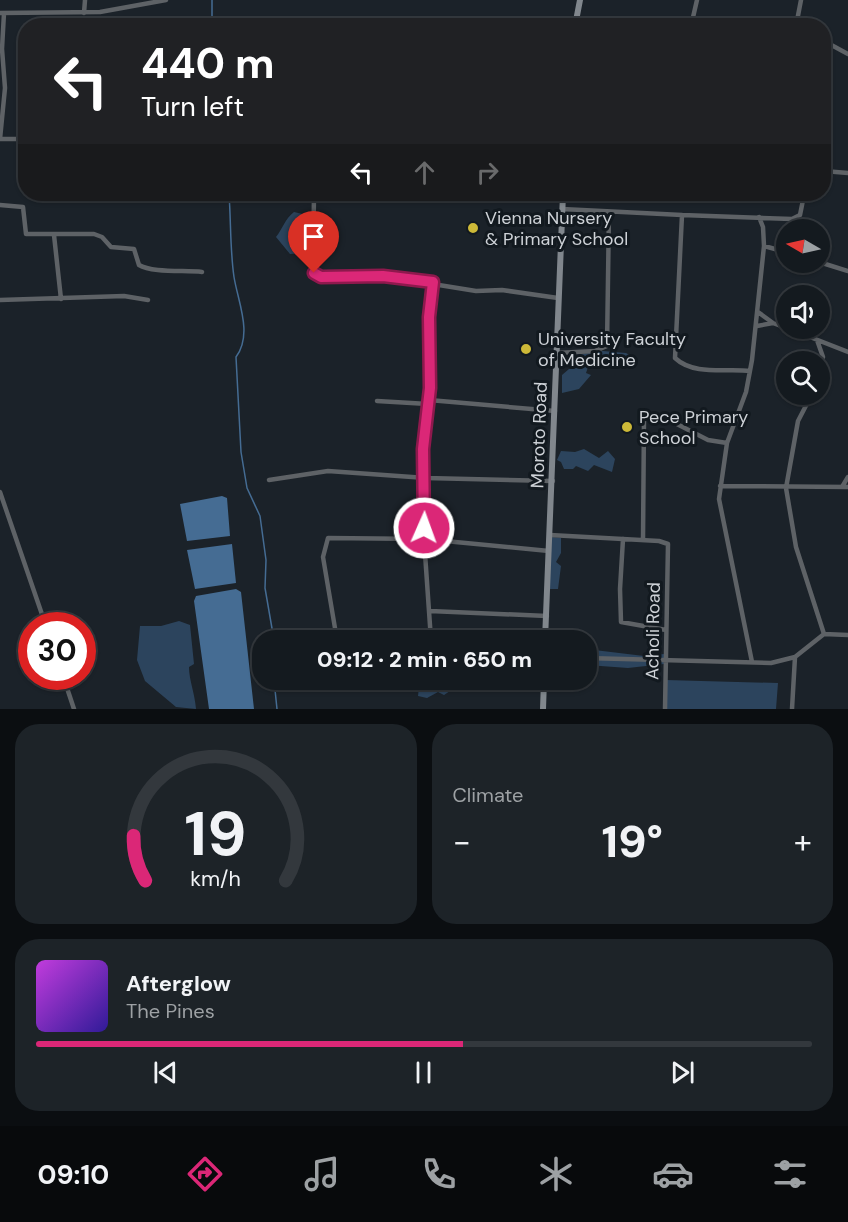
<!DOCTYPE html>
<html lang="en">
<head>
<meta charset="utf-8">
<style>
  body { margin:0; font-family:"DM Sans",sans-serif; background:#1d2328; color:#f1f3f6; height:100vh; display:flex; flex-direction:column; font-size:22px; white-space:nowrap }
  * { box-sizing:border-box; margin:0 }
  p { font-size:20px; color:#9da1a4 }
  .icon { flex:none; width:33px; height:33px; fill:none; stroke:currentColor; stroke-width:2; stroke-linecap:round; stroke-linejoin:round }
  .map { position:relative; height:709px; overflow:hidden }
  .panel { display:flex; flex-direction:column; gap:15px; padding:15px; background:#0b0e11; flex:1 }
  .panel>* { flex:none }
  .guide { position:absolute; left:18px; top:18px; width:813px; height:183px; border-radius:24px; box-shadow:0 2px 4px #0004,0 0 0 2px #33383d; background:#202124; color:#fff; overflow:hidden }
  .needle { width:39px; rotate:279deg }
  .fabs { position:absolute; left:776px; top:219px; display:grid; gap:12px }
  .fabs a { display:grid; place-items:center; width:54px; height:54px; border-radius:50%; background:#141a1f; box-shadow:0 2px 4px #0004,0 0 0 2px #33383d; font-size:30px }
  .speed { position:absolute; left:18px; top:612px; display:flex; gap:12px; font-size:30px; font-weight:700; text-align:center }
  .speed>* { display:grid; place-content:center; width:78px; height:78px; border-radius:50%; background:#141a1f; box-shadow:0 2px 4px #0004,0 0 0 2px #33383d; line-height:1 }
  .speed .limit { border:9px solid #d22; background:#fff; color:#111 }
  .pin { position:absolute; display:grid; place-items:center; width:51px; height:51px; color:#fff; margin:-62px -26px; border-radius:50% 50% 50% 0; rotate:-45deg; box-shadow:0 0 6px #0007 }
  .pin .icon { rotate:45deg }
  .me { position:absolute; width:66px; margin:-33px; rotate:2deg; stroke-linejoin:round; filter:drop-shadow(0 0 4px #0008) }
  .turn { display:flex; align-items:center; gap:21px; height:126px; padding:0 24px; font-size:27px }
  .turn .icon { width:78px; height:78px; stroke-width:2.5 }
  .turn b { display:block; font-size:42px; line-height:51px }
  .lanes { display:flex; align-items:center; height:57px; padding:0 24px; background:#0003; justify-content:center; gap:30px; direction:ltr }
  .lanes .off { opacity:.35 }
  .big { font-size:45px; font-weight:800; line-height:1.1 }
  .panel .widget { flex:1; display:flex; flex-direction:column; justify-content:center; gap:9px; min-width:0; padding:0 21px; border-radius:24px; background:#1d2328 }
  .panel .dial { align-items:center; gap:0 }
  .dial svg { height:156px; overflow:visible; fill:none; stroke:#33383d; stroke-width:7; stroke-linecap:round; text-anchor:middle }
  .dial text { fill:#f1f3f6; stroke:none }
  .song { display:flex; align-items:center; gap:18px }
  .cover { width:72px; height:72px; border-radius:9px; background:linear-gradient(135deg,hsl(290 70% 55%),hsl(250 70% 35%)) }
  .played { height:6px; border-radius:3px; background:linear-gradient(90deg,#db2777 55%,#33383d 55%) }
  .keys { display:flex; justify-content:space-around; direction:ltr }
  .heat { display:flex; justify-content:space-between; align-items:center; font-size:33px; direction:ltr }
  .panel .tiles { flex:1; display:grid; gap:15px; grid-template-columns:1fr 1fr }
  .widget:last-child { grid-column:span 2 }
  .trip { position:absolute; left:252px; top:630px; width:345px; height:60px; border-radius:24px; background:#141a1f; box-shadow:0 2px 4px #0004,0 0 0 2px #33383d; font-weight:800; line-height:60px; text-align:center }
  .tabs { display:flex; height:96px; justify-content:space-around; align-items:center; background:#080a0c; color:#9da1a4 }
  .tabs .icon { width:42px; height:42px }
  .tabs .active { color:#db2777 }
  .tabs b { font-size:27px; color:#f1f3f6 }
  .map>svg:first-child { display:block }
  .green { fill:#2c445d }
  .water { fill:#456c93 }
  .lines { fill:none; stroke-linecap:round; stroke-linejoin:round }
  .stream { stroke:#456c93; stroke-width:1.5 }
  .street { stroke:#5e6266; stroke-width:4.5 }
  .secondary { stroke:#81878d; stroke-width:6 }
  .route-casing { stroke:#8e194d; stroke-width:15 }
  .route { stroke:#db2777; stroke-width:10 }
  .poi-dot { fill:#cdb938; stroke:#12191f; stroke-width:2 }
  .labels { text-anchor:middle; dominant-baseline:central; stroke-width:6; stroke-linejoin:round; paint-order:stroke }
  .poi-label { font-size:18px; fill:#ced2d7; stroke:#12191f; text-anchor:start }
  .street-label { font-size:18px; fill:#ced2d7; stroke:#12191f }
</style>
</head>
<body>
<div class="map">
<svg width="848" height="709" viewBox="0 0 848 709">
  <rect width="100%" height="100%" fill="#1b2229"/>
  <path class="green" d="M 294,212 L 311,216 L 308,253 L 290,254 L 276,237 C 283,228 285,219 294,212 Z
    M 603,351 L 626,353 L 633,357 L 632,362 L 629,366 L 601,364 L 588,367 L 586,373 L 591,375 L 579,389 L 562,393 L 562,375 L 569,369 L 580,367 L 574,359 L 575,355 Z
    M 584,449 L 599,458 L 608,451 L 615,459 L 612,472 L 594,465 L 588,471 L 576,466 L 573,469 L 564,469 L 561,462 L 557,460 L 561,451 L 575,452 Z
    M 551,537 L 561,538 L 561,553 L 556,562 L 561,566 L 558,589 L 548,589 Z
    M 179,621 L 190,625 L 194,664 L 189,667 C 189,680 195,694 196,709 L 176,707 L 145,681 L 137,660 L 140,626 L 161,626 Z
    M 586,649 L 644,656 L 664,654 L 664,664 L 628,668 L 587,665 Z
    M 399,680 L 430,680 L 423,683 L 424,687 L 433,690 L 444,685 L 453,689 L 444,695 L 438,692 L 427,698 L 418,696 L 419,687 L 413,687 L 411,684 L 403,686 Z
    M 666,680 L 778,683 L 776,709 L 665,709 Z"/>
  <path class="water" d="M 222,496 L 227,498 L 230,536 L 187,541 L 180,504 Z
    M 232,544 L 236,583 L 195,589 L 187,550 Z
    M 236,589 L 241,592 L 254,709 L 209,709 L 194,601 L 196,596 Z"/>
  <g class="lines">
    <path class="stream" d="M 212,26 L 212,0
      M 229,194 C 231,221 230,250 234,277 C 238,302 253,334 236,357 L 241,452 L 247,488 L 260,516 L 266,560 L 265,588 L 274,640
      M 274,680 L 277,709"/>
    <path class="street" d="M 0,13 L 100,12 L 166,0
      M 84,13 L 85,0
      M 691,26 L 697,0
      M 796,26 L 801,0
      M 824,41 L 848,54
      M 0,139 L 5,88 L 2,49 L 4,13
      M 0,139 L 26,139
      M 824,171 L 848,173
      M 314,194 L 313,269 L 319,277 L 383,276 L 476,291 L 502,290 L 558,298
      M 0,205 L 23,207 L 26,234 L 94,234 L 102,237 L 111,247 L 134,249 L 139,265 C 152,273 185,270 202,272
      M 562,209 L 682,215 L 675,358 C 694,376 727,368 750,371
      M 682,215 L 792,219 L 800,215 L 803,200 L 810,200 L 816,194
      M 54,235 L 61,299
      M 764,246 L 786,252
      M 819,262 L 848,271
      M 0,300 L 124,296 L 148,300
      M 758,312 L 773,323 L 786,328
      M 757,326 L 773,323
      M 787,328 L 848,352
      M 817,340 L 823,357 L 819,367
      M 557,353 L 595,351 L 607,346 L 609,212
      M 812,394 L 798,421 L 786,488 L 796,547 L 824,634
      M 429,400 L 555,411
      M 377,401 L 428,404
      M 269,480 L 328,471 L 426,478 L 553,481
      M 720,486 L 848,487
      M 842,487 L 848,477
      M 0,492 L 46,626
      M 550,535 L 659,541 L 668,544 L 665,709
      M 623,539 L 620,589 L 621,622 L 666,630
      M 643,540 L 644,418 L 673,422 L 708,440 L 727,443
      M 430,611 L 547,616
      M 337,640 L 323,557 L 328,538 L 424,539 L 549,551
      M 431,640 L 424,539 L 423,449 L 430,388 L 429,317 L 433,282
      M 586,658 L 771,663 L 795,657 L 824,634 L 848,635
      M 752,662 L 719,499 L 727,443 L 746,392 L 752,360 L 764,246 L 763,227 L 759,217
      M 63,676 L 74,709
      M 519,680 L 544,680
      M 792,709 L 795,657"/>
    <path class="secondary" d="M 575,26 L 580,0
      M 545,640 L 563,194
      M 543,709 L 544,680"/>
  </g>
  <g class="lines">
    <defs>
      <path id="route" d="M 314,273 L 321,277 L 383,276 L 433,282 L 429,317 L 430,388 L 423,449 L 424,528"/>
    </defs>
    <use href="#route" class="route-casing"/>
    <use href="#route" class="route"/>
  </g>
  <g class="poi-dot">
    <circle cx="473" cy="228" r="6"/>
    <circle cx="526" cy="349" r="6"/>
    <circle cx="627" cy="427" r="6"/>
  </g>
  <g class="labels">
    <g class="poi-label">
      <text x="485" y="218">Vienna Nursery<tspan x="485" dy="21">&amp; Primary School</tspan></text>
      <text x="538" y="339">University Faculty<tspan x="538" dy="21">of Medicine</tspan></text>
      <text x="639" y="417">Pece Primary<tspan x="639" dy="21">School</tspan></text>
    </g>
    <g class="street-label">
      <text transform="translate(539 435) rotate(-88)">Moroto Road</text>
      <text transform="translate(653 631) rotate(-89)">Acholi Road</text>
    </g>
  </g>
</svg>
<div class="fabs">
<a><svg class="needle" viewBox="-14 -14 28 28"><path d="M0-13l5 13h-10z" fill="#e53935"/><path d="M0 13l5-13h-10z" fill="#9da1a4"/></svg></a>
<a><svg class="icon" aria-label="sound" viewBox="0 0 24 24"><path d="M4 9h4l5-4v14l-5-4H4zM17 9q2 3 0 6"/></svg></a>
<a><svg class="icon" aria-label="search" viewBox="0 0 24 24"><circle cx="10" cy="10" r="6"/><path d="M15 15l6 6"/></svg></a>
</div>
<div class="speed"><div class="limit">30</div></div>
<div class="pin" style="left:314px;top:273px;background:#d93025"><svg class="icon" aria-label="arrive" viewBox="0 0 24 24"><path d="M6 21V4h12l-3 4 3 4H6"/></svg></div>
<svg class="me" style="left:424px;top:528px" viewBox="-20 -20 40 40"><circle r="17" fill="#db2777" stroke="#fff" stroke-width="3"/><path d="M0-11L8 9 0 5-8 9z" fill="#fff"/></svg>
<div class="trip">09:12 · 2 min · 650 m</div>
<div class="guide">
<div class="turn"><svg class="icon" aria-label="left" viewBox="0 0 24 24"><path d="M17 20v-9H6M10 6l-5 5 5 5"/></svg><div><b>440 m</b>Turn left</div></div>
<div class="lanes"><svg class="icon" aria-label="left" viewBox="0 0 24 24"><path d="M17 20v-9H6M10 6l-5 5 5 5"/></svg><svg class="icon off" aria-label="ahead" viewBox="0 0 24 24"><path d="M12 20V5M6 11l6-6 6 6"/></svg><svg class="icon off" aria-label="right" viewBox="0 0 24 24"><path d="M7 20v-9h11M14 6l5 5-5 5"/></svg></div>
</div>
</div>
<section class="panel">
<div class="tiles">
<div class="widget dial"><svg viewBox="0 0 100 80">
<path d="M14 69A42 42 0 1 1 86 69"/>
<path d="M14 69A42 42 0 0 1 8 46" stroke="#db2777"/>
<text x="50" y="56" font-size="32" font-weight="700">19</text>
<text x="50" y="72" font-size="11">km/h</text>
</svg></div>
<div class="widget"><p>Climate</p>
<div class="heat"><a>−</a><b class="big">19°</b><a>+</a></div>
</div>
<div class="widget">
<div class="song"><i class="cover"></i><div><b>Afterglow</b><p>The Pines</p></div></div>
<div class="played"></div>
<div class="keys"><svg class="icon" aria-label="previous" viewBox="0 0 24 24"><path d="M18 5L8 12l10 7zM5 5v14"/></svg><svg class="icon" aria-label="pause" viewBox="0 0 24 24"><path d="M8 5v14M16 5v14"/></svg><svg class="icon" aria-label="next" viewBox="0 0 24 24"><path d="M6 5l10 7-10 7zM19 5v14"/></svg></div>
</div>
</div>
</section>
<nav class="tabs">
<b>09:10</b>
<svg class="icon active" aria-label="directions" viewBox="0 0 24 24"><path d="M12 3l9 9-9 9-9-9zM9 14v-3h6M13 9l2 2-2 2"/></svg>
<svg class="icon" aria-label="music" viewBox="0 0 24 24"><path d="M9 18V5l10-2v13"/><circle cx="6" cy="18" r="3"/><circle cx="16" cy="16" r="3"/></svg>
<svg class="icon" aria-label="phone" viewBox="0 0 24 24"><path d="M5 4h4l2 5-3 2q2 4 5 5l2-3 5 2v4C11 20 4 13 5 4z"/></svg>
<svg class="icon" aria-label="climate" viewBox="0 0 24 24"><path d="M12 3v18M4 7l16 10M4 17L20 7"/></svg>
<svg class="icon" aria-label="car" viewBox="0 0 24 24"><path d="M5 17H2v-5l4-1 3-4h7l3 4 3 1v5h-3M9 17h6M6 11h13"/><circle cx="7" cy="17" r="2"/><circle cx="17" cy="17" r="2"/></svg>
<svg class="icon" aria-label="filters" viewBox="0 0 24 24"><path d="M4 7h16M4 17h16"/><circle cx="9" cy="7" r="2"/><circle cx="15" cy="17" r="2"/></svg>
</nav>
</body>
</html>
